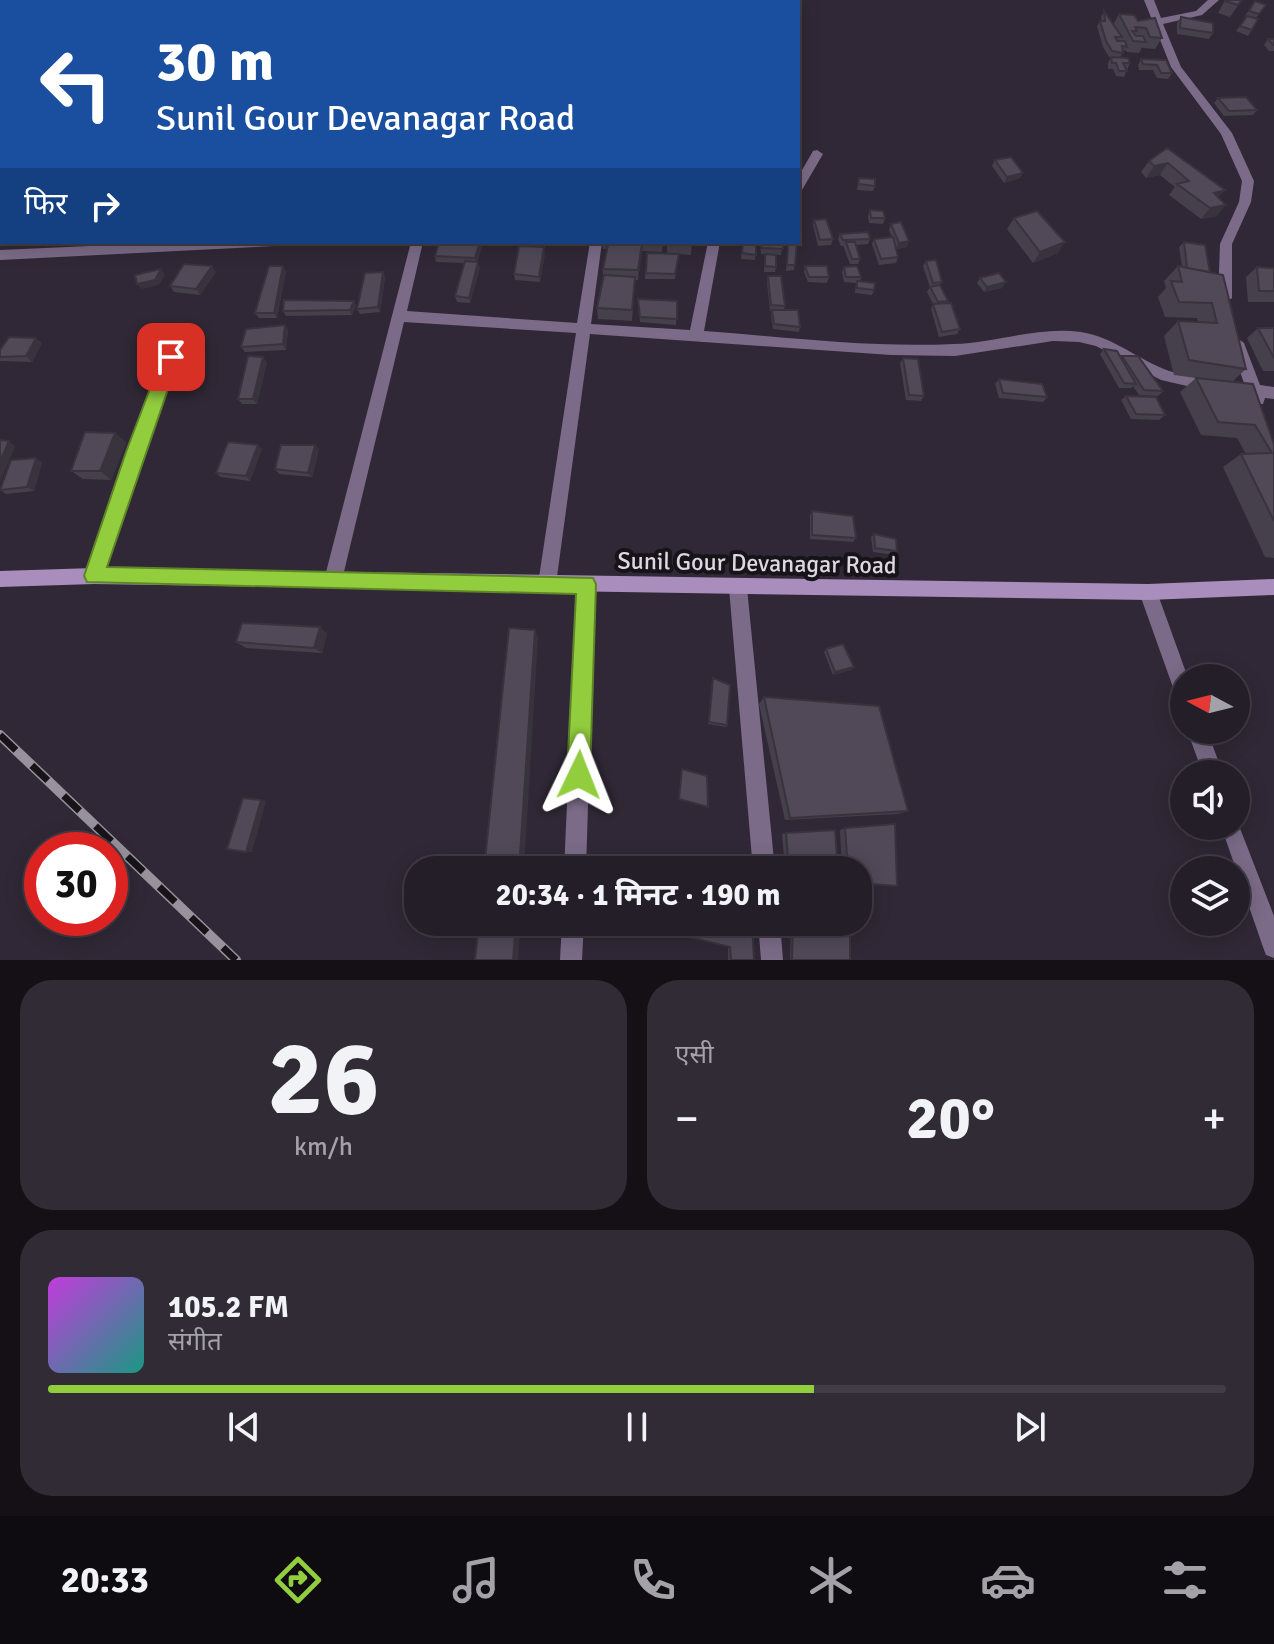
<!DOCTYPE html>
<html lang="hi">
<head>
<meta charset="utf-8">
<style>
  body { margin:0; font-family:Signika,"Noto Sans Devanagari",sans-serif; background:#302b34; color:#f1f3f6; height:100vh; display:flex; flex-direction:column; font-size:30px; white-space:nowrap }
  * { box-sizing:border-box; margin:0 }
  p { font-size:26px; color:#a3a2a8 }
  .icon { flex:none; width:44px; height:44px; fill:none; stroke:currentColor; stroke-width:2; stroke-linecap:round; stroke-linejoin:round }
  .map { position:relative; height:960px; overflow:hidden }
  .sheet { display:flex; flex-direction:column; gap:20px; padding:20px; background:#141016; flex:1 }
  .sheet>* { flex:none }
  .banner { position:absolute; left:0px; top:0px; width:800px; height:244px; box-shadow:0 4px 20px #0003,0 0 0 2px #413c45; background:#1a4fa0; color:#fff; overflow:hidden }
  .needle { width:52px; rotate:277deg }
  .buttons { position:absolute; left:1170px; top:664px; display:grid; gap:16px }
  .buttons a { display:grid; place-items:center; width:80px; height:80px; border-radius:50%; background:#241e28; box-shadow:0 4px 20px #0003,0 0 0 2px #413c45; font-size:40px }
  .speed { position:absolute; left:24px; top:832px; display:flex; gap:16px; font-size:40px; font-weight:700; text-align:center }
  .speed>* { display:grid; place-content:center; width:104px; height:104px; border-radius:50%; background:#241e28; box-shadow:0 4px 20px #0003,0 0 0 2px #413c45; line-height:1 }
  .speed .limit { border:12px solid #d22; background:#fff; color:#111 }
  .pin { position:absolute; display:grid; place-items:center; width:68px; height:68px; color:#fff; margin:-34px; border-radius:16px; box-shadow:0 4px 12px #0006 }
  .me { position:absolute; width:88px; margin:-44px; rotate:2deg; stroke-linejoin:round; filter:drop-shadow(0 0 6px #0008) }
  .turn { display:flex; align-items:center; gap:28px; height:168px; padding:0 24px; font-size:36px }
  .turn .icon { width:104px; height:104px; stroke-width:2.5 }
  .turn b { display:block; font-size:56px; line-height:68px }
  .then { display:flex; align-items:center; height:76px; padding:0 24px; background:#0003; gap:16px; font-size:30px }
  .big { font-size:60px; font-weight:700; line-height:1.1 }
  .sheet .widget { flex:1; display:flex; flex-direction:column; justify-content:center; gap:12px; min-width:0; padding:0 28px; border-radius:32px; background:#302b34 }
  .sheet .dial { align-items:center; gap:0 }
  .dial b { font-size:104px; line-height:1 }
  .song { display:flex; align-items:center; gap:24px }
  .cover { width:96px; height:96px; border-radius:12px; background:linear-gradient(135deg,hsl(290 70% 55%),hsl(170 70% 35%)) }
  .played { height:8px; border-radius:4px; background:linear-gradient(90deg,#92cd3e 65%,#413c45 65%) }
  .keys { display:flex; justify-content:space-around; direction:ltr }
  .heat { display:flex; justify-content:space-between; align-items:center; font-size:44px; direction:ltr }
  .sheet .tiles { flex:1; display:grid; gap:20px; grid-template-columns:1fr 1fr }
  .widget:last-child { grid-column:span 2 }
  .trip { position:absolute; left:404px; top:856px; width:468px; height:80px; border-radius:32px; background:#241e28; box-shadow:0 4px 20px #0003,0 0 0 2px #413c45; font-weight:700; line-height:80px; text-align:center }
  .tabs { display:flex; height:128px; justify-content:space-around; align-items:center; background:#0e0c10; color:#a3a2a8 }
  .tabs .icon { width:56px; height:56px }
  .tabs .on { color:#92cd3e }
  .tabs b { font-size:36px; color:#f1f3f6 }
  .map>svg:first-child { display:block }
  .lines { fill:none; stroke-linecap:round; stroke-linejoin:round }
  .lane { fill:#7b6b88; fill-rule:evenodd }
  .street { fill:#7b6b88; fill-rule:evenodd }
  .secondary { fill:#a88dbd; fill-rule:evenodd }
  .rail-casing { stroke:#98929d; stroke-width:10 }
  .rail { stroke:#161319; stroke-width:7; stroke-dasharray:22; stroke-linecap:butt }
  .wall { fill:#463f4c }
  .shaded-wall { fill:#39333e }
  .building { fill:#514958; stroke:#39333e; stroke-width:2 }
  .route { fill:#92cd3e; stroke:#5f8528; stroke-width:2 }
  .labels { text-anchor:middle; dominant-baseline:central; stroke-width:8; stroke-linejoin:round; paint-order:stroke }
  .street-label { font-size:24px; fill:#dcd7e0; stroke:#161319 }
</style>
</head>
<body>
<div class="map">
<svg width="1274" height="960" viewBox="0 0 1274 960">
  <rect width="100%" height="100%" fill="#302836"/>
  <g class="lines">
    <path class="lane" d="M 1148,584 L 1154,586 L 1157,592 L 1188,678 L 1184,678 L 1184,702 L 1177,700 L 1175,693 L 1139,592 L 1142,586 Z
      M 1187,730 L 1207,730 L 1223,774 L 1203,774 Z
      M 1236,818 L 1274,916 L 1274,958 L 1266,955 L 1263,947 L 1221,826 L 1236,826 Z"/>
    <path class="street" d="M 1144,0 L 1154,0 L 1161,18 L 1196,11 L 1208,0 L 1219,0 L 1202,15 L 1163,24 L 1181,67 L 1232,133 L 1254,181 L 1251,202 L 1232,244 L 1232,298 L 1225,303 L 1218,298 L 1220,244 L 1239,202 L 1242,181 L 1221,134 L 1171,67 Z
      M 0,85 L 2,85 L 2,93 L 0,93 Z
      M 817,150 L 823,154 L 802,190 L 798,191 L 798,177 L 813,151 Z
      M 2,169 L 2,179 L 0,180 L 0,170 Z
      M 179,242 L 281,242 L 275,246 L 0,260 L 0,250 Z
      M 411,242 L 423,242 L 407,311 L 577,323 L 590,242 L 602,242 L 591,324 L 690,330 L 708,242 L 720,242 L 704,331 C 786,337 871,348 954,344 C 996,343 1038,326 1081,332 C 1114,337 1138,360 1169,371 C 1184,376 1211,373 1220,386 L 1213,392 L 1161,380 L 1096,346 L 1079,342 L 1053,341 L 955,356 L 891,355 L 590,334 L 556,584 L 553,590 L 547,592 L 541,590 L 538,584 L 576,333 L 404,322 L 342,580 L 339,586 L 333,588 L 327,586 L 324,580 Z
      M 1237,338 L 1244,343 L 1260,385 L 1274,387 L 1274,399 L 1265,398 L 1263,404 L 1253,404 L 1249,396 L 1231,392 L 1229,388 L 1236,382 L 1244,383 L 1230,343 Z
      M 171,351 L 178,357 L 103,576 L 100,582 L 94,584 L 88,582 L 85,576 L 164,357 Z
      M 586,576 L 592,578 L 595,584 L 586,870 L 564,870 L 577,584 L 580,578 Z
      M 738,580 L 744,582 L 747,588 L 775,870 L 753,870 L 729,588 L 732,582 Z
      M 562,922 L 584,922 L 582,960 L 560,960 Z
      M 758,922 L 780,922 L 783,960 L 761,960 Z"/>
    <path class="secondary" d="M 94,568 L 1148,584 L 1274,579 L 1274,595 L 1148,600 L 94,584 L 0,587 L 0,571 Z"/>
    <defs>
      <path id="rail" d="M 0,735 L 236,960"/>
    </defs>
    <use href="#rail" class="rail-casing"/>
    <use href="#rail" class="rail"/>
  </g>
  <path class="wall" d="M 1225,0 L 1242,0 L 1230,17 L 1218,13 Z
    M 1255,1 L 1266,5 L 1256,18 L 1258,19 L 1248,36 L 1236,31 L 1247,17 L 1245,16 Z
    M 1104,11 L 1113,25 L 1119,14 L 1138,21 L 1162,38 L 1155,49 L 1143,48 L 1142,47 L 1139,53 L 1127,52 L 1125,50 L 1120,57 L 1130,63 L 1124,77 L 1116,76 L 1113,69 L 1108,69 L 1108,63 L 1111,57 L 1109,57 L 1103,47 L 1097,26 L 1100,21 L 1102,21 L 1101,17 Z
    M 1181,17 L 1213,33 L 1209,39 L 1177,34 L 1177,23 Z
    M 1268,39 L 1274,39 L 1274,51 L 1269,51 L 1264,45 Z
    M 1141,59 L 1166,60 L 1172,73 L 1168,79 L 1157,78 L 1153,70 L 1139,70 L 1138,65 Z
    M 1218,98 L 1257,110 L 1253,115 L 1224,116 L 1214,103 Z
    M 1167,148 L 1218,197 L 1217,216 L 1201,219 L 1169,195 L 1175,187 L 1160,175 L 1146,178 L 1141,172 L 1149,161 Z
    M 995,160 L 1023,173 L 1020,178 L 1004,183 L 992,166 Z
    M 859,178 L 875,186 L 873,191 L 857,190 Z
    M 870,210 L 885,218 L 883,224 L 869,223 L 868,216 Z
    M 1014,218 L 1058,253 L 1033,263 L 1007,229 Z
    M 814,220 L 833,239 L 831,245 L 818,246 L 813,225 Z
    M 891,224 L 907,247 L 896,249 L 898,257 L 896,263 L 879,265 L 872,244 L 874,239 L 892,237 L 889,230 Z
    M 840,234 L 870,239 L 868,244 L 856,245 L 860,259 L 858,264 L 850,264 L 844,248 L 844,246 L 841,246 L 838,239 Z
    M 480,242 L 482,247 L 477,262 L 480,268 L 470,303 L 457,302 L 455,296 L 464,263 L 436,262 L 435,256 Z
    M 602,242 L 632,242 L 632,244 L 639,244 L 639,242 L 663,242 L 662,252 L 642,251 L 638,280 L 635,280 L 632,321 L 598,319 L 597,308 L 603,277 L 603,269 L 607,249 L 603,249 Z
    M 667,242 L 692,242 L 691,255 L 667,253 Z
    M 742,242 L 756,242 L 755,260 L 741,259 Z
    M 760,242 L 797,242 L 794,270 L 786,271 L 788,244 L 783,244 L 781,255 L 761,254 Z
    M 1184,242 L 1210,272 L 1246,369 L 1232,382 L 1274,444 L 1274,558 L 1265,557 L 1223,467 L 1241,454 L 1246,454 L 1237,438 L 1201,435 L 1180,392 L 1196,378 L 1174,375 L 1164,336 L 1178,321 L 1198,322 L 1197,318 L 1165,317 L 1158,297 L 1166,288 L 1164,281 L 1178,266 L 1182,267 L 1179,247 Z
    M 545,253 L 540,282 L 515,280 L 514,274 Z
    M 647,253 L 679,254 L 675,279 L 645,279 Z
    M 765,254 L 776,267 L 775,272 L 764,272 Z
    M 926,261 L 942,282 L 940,285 L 948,301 L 947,303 L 960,329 L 957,334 L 939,337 L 931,309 L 933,304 L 927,292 L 930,287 L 923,266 Z
    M 805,266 L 829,277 L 827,283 L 808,282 L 804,272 Z
    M 844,267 L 861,277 L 860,282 L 874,290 L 872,295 L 855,293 L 856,283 L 844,282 L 842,272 Z
    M 1257,267 L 1274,268 L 1274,302 L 1248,302 L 1246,277 Z
    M 286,271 L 277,318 L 259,318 L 255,313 Z
    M 216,272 L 200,295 L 174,292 L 170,286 Z
    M 768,276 L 785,306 L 784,310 L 800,327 L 799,332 L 773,329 L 771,315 L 772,311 L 770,311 L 767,282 Z
    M 385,277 L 380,312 L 360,314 L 357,309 Z
    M 980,278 L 1002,288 L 984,292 L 977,283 Z
    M 638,299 L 677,301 L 676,325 L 640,322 Z
    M 354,301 L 356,306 L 352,315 L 286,316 L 283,311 Z
    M 285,325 L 288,330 L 286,350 L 245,352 L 241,347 Z
    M 1258,328 L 1274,328 L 1274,371 L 1263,371 L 1247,338 Z
    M 42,343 L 32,362 L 0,361 L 0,357 Z
    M 1104,349 L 1121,358 L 1122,356 L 1163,391 L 1158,396 L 1139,395 L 1133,386 L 1131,388 L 1119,388 L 1100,354 Z
    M 903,358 L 924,396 L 921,401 L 906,400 L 900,363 Z
    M 267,362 L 257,404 L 242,404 L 238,399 Z
    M 999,379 L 1047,397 L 1043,402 L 999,398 L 995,384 Z
    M 1126,396 L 1165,415 L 1159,420 L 1131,419 L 1121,400 Z
    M 115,433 L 126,443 L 111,480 L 83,479 L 71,471 Z
    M 262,449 L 250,481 L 221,477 L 216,473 Z
    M 319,449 L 312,477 L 279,474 L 275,469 Z
    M 36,458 L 42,463 L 34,491 L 6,494 L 0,490 Z
    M 812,511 L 856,538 L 853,542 L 810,539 L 810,515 Z
    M 874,534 L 897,551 L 894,555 L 873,552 L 871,537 Z
    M 327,633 L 322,653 L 246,648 L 236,642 Z
    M 826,649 L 854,667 L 851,670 L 833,675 L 824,652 Z
    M 713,678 L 727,725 L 726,727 L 708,724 Z
    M 764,697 L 908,811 L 897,814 L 785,820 L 759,704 Z
    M 845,828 L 858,870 L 842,870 L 840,830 Z
    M 786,833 L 838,870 L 785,870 L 782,834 Z
    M 685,922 L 752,922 L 754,960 L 728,960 L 728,946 L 685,936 L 684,935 Z
    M 791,924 L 850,934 L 792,960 L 790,959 Z"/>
  <path class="shaded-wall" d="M 1168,163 L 1160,175 L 1146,178 L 1154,166 Z
    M 1023,173 L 1020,178 L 1004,183 L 1007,177 Z
    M 1225,190 L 1215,201 L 1214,193 Z
    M 1226,205 L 1217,216 L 1201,219 L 1210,208 Z
    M 909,241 L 907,247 L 896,249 L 899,243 Z
    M 480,242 L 482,247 L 477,263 L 475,258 Z
    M 1065,242 L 1058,253 L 1033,263 L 1040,252 Z
    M 642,244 L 642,255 L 638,280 L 638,270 Z
    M 544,247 L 545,253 L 540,282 L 539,277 Z
    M 478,262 L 480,268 L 470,303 L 469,298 Z
    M 212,266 L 216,272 L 200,295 L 196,289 Z
    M 283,266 L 286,271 L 277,318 L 274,313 Z
    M 161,269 L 165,275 L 159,285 L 141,289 L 137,284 Z
    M 383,272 L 385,277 L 380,312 L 378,307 Z
    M 1006,282 L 1002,288 L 984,292 L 987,287 Z
    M 354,301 L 356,306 L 352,315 L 350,310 Z
    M 285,325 L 288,330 L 286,350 L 283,344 Z
    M 36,338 L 42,343 L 32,362 L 26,356 Z
    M 263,357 L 267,362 L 257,404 L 253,399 Z
    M 115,433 L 126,443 L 111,480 L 100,471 Z
    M 9,441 L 15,446 L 0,483 L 0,462 Z
    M 258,445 L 262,449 L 250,481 L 246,476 Z
    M 315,445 L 319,449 L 312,477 L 308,473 Z
    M 36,458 L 42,463 L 34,491 L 27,487 Z
    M 320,627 L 327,633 L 322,653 L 314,648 Z
    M 535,630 L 538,638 L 524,870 L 519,870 Z
    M 854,667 L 851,670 L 833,675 L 835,672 Z
    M 261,800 L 266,801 L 252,852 L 246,852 Z
    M 516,922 L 521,922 L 518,960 L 513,960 Z"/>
  <path class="building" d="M 1226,0 L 1242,0 L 1238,5 L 1225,1 Z
    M 1255,1 L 1266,5 L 1259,14 L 1249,11 Z
    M 1104,11 L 1122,37 L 1115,37 L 1117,41 L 1125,41 L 1127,47 L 1122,46 L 1123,53 L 1112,51 L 1106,41 L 1100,21 L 1105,21 Z
    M 1119,14 L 1134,15 L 1138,21 L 1155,18 L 1162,38 L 1150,37 L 1146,28 L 1135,27 L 1137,31 L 1132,31 L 1136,36 L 1143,36 L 1146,42 L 1133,41 Z
    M 1247,16 L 1258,19 L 1252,30 L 1240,26 Z
    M 1181,17 L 1213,23 L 1213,33 L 1180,28 Z
    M 1268,39 L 1274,39 L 1274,45 L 1273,45 Z
    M 1111,57 L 1128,58 L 1130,63 L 1123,63 L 1127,71 L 1119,71 L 1116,63 L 1112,63 Z
    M 1141,59 L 1166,60 L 1172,73 L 1161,73 L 1157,65 L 1143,64 Z
    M 1246,97 L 1257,110 L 1229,111 L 1218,98 Z
    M 1167,148 L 1225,190 L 1214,193 L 1226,205 L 1210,208 L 1177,184 L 1189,181 L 1168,163 L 1154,166 L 1149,161 Z
    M 1011,157 L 1023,173 L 1007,177 L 995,160 Z
    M 859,178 L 875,179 L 875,186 L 858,184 Z
    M 870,210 L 883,211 L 885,218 L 871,218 Z
    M 1037,211 L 1065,242 L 1040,252 L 1014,218 Z
    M 826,219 L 833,239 L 820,240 L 814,220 Z
    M 901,222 L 909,241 L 899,243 L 891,224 Z
    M 868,232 L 870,239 L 843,240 L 840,234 Z
    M 893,237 L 898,257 L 881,259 L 874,239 Z
    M 439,242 L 480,242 L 475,258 L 435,256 Z
    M 667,242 L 692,242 L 692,244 Z
    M 743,242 L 756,242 L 756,255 L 742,253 Z
    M 761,242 L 783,242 L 783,249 L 762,248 Z
    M 788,242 L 797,242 L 795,265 L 787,265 Z
    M 846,242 L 855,242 L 860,259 L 852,259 Z
    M 1184,242 L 1205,245 L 1210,272 L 1187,268 Z
    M 608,244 L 642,244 L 638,270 L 603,269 Z
    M 519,246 L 544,247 L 539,277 L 514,274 Z
    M 647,253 L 679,254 L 675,274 L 646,273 Z
    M 765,254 L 776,255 L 776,267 L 765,266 Z
    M 936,260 L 942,282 L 933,283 L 926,261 Z
    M 465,261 L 478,262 L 469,298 L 455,296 Z
    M 184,264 L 212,266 L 196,289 L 170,286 Z
    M 269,266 L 283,266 L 274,313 L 255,313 Z
    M 805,266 L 827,266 L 829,277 L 809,277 Z
    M 857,266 L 861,277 L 846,277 L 844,267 Z
    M 1178,266 L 1223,275 L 1246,369 L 1189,360 L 1178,321 L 1217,323 L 1212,303 L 1179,302 L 1171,281 L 1182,282 Z
    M 1257,267 L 1274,268 L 1274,291 L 1259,291 Z
    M 161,269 L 155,280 L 137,284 L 135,275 Z
    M 383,272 L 378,307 L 357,309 L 365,273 Z
    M 999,273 L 1006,282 L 987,287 L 980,278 Z
    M 604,275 L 635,277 L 632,310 L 597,308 Z
    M 768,276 L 781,276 L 785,306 L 771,305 Z
    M 857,281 L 875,283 L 874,290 L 857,288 Z
    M 940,285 L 948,301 L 938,302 L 930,287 Z
    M 638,299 L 677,301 L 677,319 L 640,317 Z
    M 284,300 L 354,301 L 350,310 L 283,311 Z
    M 951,303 L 960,329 L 942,332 L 933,304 Z
    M 772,310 L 798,310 L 800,327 L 774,324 Z
    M 285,325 L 283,344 L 241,347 L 246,329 Z
    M 1258,328 L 1274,328 L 1274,358 Z
    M 9,337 L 36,338 L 26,356 L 0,357 L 0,350 Z
    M 1104,349 L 1117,351 L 1136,384 L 1124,383 Z
    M 248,356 L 263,357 L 253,399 L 238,399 Z
    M 1122,356 L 1138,356 L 1163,391 L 1144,390 Z
    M 903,358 L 918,359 L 924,396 L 909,395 Z
    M 1196,378 L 1253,384 L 1274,444 L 1274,521 L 1241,454 L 1272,453 L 1255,425 L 1218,422 Z
    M 999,379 L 1042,384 L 1047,397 L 1003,393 Z
    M 1126,396 L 1156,397 L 1165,415 L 1136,414 Z
    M 85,432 L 115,433 L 100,471 L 71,471 Z
    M 0,440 L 9,441 L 0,462 Z
    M 228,442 L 258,445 L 246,476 L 216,473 Z
    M 281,445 L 315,445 L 308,473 L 275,469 Z
    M 36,458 L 27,487 L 0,490 L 11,460 Z
    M 812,511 L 853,516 L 856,538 L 812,535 Z
    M 874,534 L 896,539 L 897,551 L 875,548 Z
    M 242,623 L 320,627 L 314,648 L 236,642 Z
    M 509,628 L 535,630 L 519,870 L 484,870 Z
    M 843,644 L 854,667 L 835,672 L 826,649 Z
    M 713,678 L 730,685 L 727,725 L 709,722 Z
    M 764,697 L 879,706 L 908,811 L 790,818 Z
    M 682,769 L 707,776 L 708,807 L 679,799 Z
    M 243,798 L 261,800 L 246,852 L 227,849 Z
    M 895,824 L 897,886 L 858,883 L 858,870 L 848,870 L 845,828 Z
    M 835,830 L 838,870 L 789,870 L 786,833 Z
    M 479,922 L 516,922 L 513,960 L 475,960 Z
    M 686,922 L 752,922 L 754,960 L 731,960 L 730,947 L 685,936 Z
    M 793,925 L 850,934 L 850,960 L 792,960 Z"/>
  <path class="route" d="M 171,350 L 179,357 L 107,567 L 593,578 L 596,584 L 590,775 L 587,783 L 579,786 L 571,783 L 567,775 L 576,594 L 87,582 L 84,576 L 126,452 L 162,357 Z"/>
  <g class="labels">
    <g class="street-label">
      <text transform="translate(757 563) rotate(1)">Sunil Gour Devanagar Road</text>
    </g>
  </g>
</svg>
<div class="buttons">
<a><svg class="needle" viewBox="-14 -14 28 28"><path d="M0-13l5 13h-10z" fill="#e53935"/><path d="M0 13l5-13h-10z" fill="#a3a2a8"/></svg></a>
<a><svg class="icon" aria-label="sound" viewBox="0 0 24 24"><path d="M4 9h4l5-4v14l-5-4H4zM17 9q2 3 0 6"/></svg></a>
<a><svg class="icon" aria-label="layers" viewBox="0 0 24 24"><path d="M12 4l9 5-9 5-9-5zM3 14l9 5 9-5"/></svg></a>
</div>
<div class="speed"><div class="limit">30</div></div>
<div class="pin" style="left:171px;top:357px;background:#d93025"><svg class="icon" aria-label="arrive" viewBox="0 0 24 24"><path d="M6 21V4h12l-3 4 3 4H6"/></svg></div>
<svg class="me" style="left:579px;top:775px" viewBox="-20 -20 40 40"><path d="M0-17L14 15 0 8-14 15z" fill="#92cd3e" stroke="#fff" stroke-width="4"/></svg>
<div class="trip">20:34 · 1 मिनट · 190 m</div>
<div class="banner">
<div class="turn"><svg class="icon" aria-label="left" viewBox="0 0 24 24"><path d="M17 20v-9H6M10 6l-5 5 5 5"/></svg><div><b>30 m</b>Sunil Gour Devanagar Road</div></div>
<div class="then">फिर<svg class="icon" aria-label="right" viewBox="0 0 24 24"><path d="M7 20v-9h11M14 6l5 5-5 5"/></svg></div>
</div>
</div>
<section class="sheet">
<div class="tiles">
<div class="widget dial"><b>26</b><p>km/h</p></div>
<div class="widget"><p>एसी</p>
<div class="heat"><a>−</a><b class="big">20°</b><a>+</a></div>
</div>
<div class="widget">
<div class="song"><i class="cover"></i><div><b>105.2 FM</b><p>संगीत</p></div></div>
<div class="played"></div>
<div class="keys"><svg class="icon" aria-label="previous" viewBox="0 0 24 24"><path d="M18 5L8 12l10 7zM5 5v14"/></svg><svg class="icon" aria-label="pause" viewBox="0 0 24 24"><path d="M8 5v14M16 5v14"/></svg><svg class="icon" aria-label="next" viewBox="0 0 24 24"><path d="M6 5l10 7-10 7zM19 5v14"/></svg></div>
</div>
</div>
</section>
<nav class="tabs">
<b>20:33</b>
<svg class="icon on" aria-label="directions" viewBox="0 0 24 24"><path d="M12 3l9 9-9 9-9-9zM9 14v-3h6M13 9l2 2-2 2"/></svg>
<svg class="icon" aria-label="music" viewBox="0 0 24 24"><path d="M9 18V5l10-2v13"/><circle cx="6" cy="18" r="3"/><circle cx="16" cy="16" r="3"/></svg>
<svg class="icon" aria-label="phone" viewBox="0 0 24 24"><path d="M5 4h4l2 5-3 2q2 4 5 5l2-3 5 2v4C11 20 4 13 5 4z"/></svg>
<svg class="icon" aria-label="climate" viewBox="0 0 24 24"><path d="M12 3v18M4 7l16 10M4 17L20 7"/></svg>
<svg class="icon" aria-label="car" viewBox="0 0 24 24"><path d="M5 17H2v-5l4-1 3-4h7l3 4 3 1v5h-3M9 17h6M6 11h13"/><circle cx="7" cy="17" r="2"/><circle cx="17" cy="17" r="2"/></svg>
<svg class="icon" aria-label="filters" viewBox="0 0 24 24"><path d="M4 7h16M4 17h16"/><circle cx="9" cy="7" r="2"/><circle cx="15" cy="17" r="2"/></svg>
</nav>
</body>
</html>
